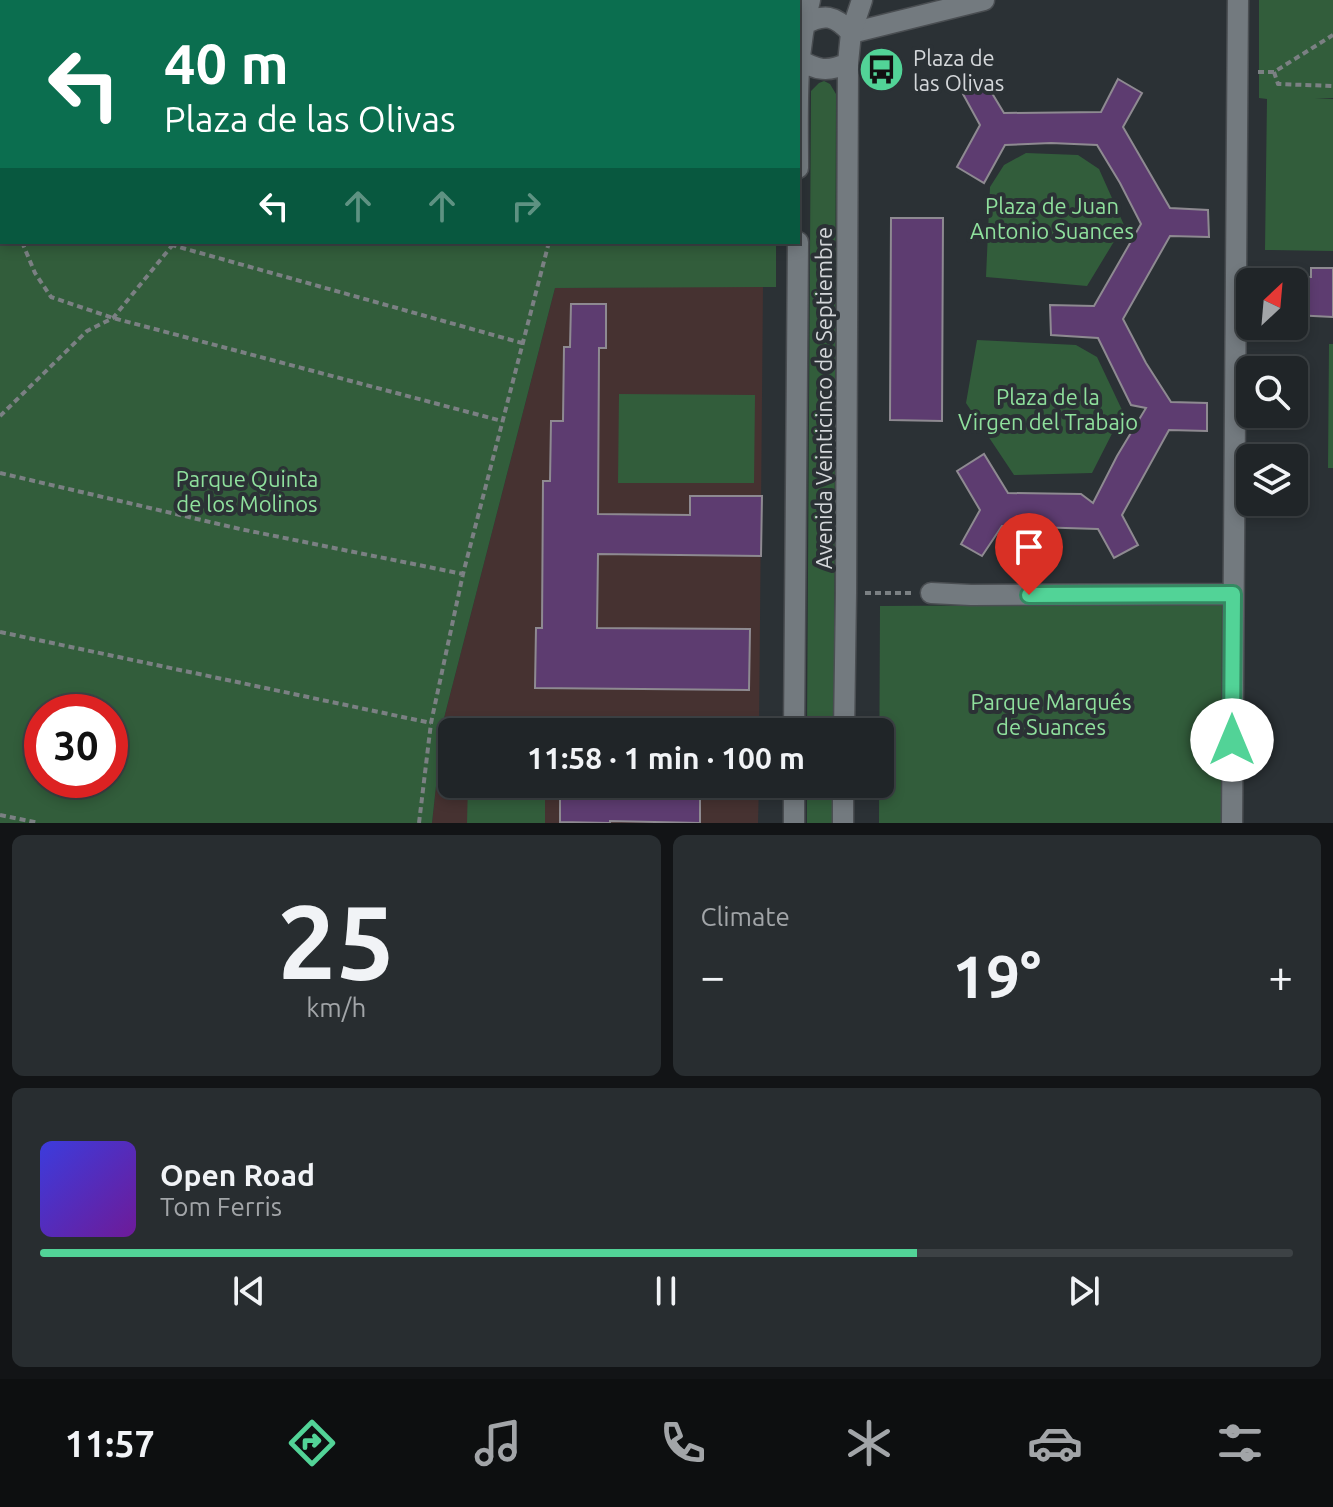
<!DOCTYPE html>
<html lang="en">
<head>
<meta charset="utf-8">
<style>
  body { margin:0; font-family:Ubuntu,sans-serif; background:#282d30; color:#f1f3f6; height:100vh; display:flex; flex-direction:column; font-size:30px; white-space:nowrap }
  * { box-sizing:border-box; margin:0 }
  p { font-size:26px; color:#a2a5a8 }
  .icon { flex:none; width:44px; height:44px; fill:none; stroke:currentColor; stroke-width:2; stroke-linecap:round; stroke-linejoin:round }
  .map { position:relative; height:823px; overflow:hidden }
  .sheet { display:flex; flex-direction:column; gap:12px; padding:12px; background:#121416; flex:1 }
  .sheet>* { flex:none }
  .guide { position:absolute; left:0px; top:0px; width:800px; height:244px; box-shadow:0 4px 12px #0003,0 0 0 2px #3d4245; background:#0b6e4f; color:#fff; overflow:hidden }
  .needle { width:52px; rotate:26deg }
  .controls { position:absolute; left:1236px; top:268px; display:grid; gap:16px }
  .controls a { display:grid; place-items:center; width:72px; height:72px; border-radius:12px; background:#202528; box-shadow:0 4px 12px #0003,0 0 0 2px #3d4245; font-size:40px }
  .speed { position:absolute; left:24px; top:694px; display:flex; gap:16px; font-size:40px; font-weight:700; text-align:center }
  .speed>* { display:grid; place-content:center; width:104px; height:104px; border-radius:50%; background:#202528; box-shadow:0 4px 12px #0003,0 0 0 2px #3d4245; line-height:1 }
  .speed .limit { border:12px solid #d22; background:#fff; color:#111 }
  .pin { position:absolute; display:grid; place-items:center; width:68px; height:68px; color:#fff; margin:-82px -34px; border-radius:50% 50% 50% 0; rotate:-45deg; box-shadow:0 0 8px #0007 }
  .pin .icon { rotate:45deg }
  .me { position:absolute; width:88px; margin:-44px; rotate:0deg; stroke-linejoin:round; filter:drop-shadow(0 0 6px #0008) }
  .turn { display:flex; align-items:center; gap:28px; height:168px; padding:0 32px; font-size:36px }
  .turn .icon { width:104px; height:104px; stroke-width:2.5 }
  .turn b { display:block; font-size:56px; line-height:68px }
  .lanes { display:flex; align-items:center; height:76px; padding:0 32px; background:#0003; justify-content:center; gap:40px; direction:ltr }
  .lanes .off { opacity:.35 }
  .big { font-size:60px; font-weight:700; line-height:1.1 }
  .sheet .tile { flex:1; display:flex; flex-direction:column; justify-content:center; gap:12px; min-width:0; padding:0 28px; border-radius:12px; background:#282d30 }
  .sheet .dial { align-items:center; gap:0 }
  .dial b { font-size:104px; line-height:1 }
  .song { display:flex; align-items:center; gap:24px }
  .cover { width:96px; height:96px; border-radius:12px; background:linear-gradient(135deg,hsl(240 70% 55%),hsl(280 70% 35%)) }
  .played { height:8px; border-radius:4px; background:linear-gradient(90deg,#52d397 70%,#3d4245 70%) }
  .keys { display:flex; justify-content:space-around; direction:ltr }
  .heat { display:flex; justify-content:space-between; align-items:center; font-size:44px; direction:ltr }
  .sheet .tiles { flex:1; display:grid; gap:12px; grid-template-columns:1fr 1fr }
  .tile:last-child { grid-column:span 2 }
  .trip { position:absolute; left:438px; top:718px; width:456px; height:80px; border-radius:12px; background:#202528; box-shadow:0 4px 12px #0003,0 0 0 2px #3d4245; font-weight:700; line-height:80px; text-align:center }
  .tabs { display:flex; height:128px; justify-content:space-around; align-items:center; background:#0d0f10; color:#a2a5a8 }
  .tabs .icon { width:56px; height:56px }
  .tabs .active { color:#52d397 }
  .tabs b { font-size:36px; color:#f1f3f6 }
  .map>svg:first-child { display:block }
  .education { fill:#463231 }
  .green { fill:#325d3b; fill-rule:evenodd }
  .building { fill:#5d3c70; stroke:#8e8a91; stroke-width:2 }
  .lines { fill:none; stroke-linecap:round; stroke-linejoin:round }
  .lane-casing { stroke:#4a4e52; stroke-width:17 }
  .street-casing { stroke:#4a4e52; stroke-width:23 }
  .secondary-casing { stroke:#4a4e52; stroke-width:23 }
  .path { stroke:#7b8083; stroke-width:4; stroke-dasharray:6 4; stroke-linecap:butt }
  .lane { stroke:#737a7f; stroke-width:14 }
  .street { stroke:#737a7f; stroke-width:20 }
  .secondary { stroke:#737a7f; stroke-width:20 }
  .route-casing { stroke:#358962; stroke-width:20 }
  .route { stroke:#52d397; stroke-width:14 }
  .labels { text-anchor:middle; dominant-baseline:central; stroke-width:8; stroke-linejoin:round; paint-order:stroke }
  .poi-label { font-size:22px; fill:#d4d7da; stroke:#2b3135; text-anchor:start }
  .park-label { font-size:22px; fill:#8fe09d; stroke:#2b3135 }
  .street-label { font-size:22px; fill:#d4d7da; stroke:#2b3135 }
</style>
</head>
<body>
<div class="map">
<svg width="1333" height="823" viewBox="0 0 1333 823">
  <rect width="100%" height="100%" fill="#2b3135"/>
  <path class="education" d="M 763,286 L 759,732 L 452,732 L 452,784 L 759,784 L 758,823 L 432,823 L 443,722 L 555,288 Z"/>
  <path class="green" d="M 0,0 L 789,0 L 788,2 L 2,2 L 2,242 L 776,242 L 776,287 L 555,288 L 443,722 L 432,823 L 0,823 ZM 42,712 L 110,712 L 110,780 L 42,780 Z
    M 1259,0 L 1333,0 L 1333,98 L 1315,98 L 1333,99 L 1333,251 L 1265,250 L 1267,99 L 1259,98 Z
    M 824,81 L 830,84 L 836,94 L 834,732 L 807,732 L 811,91 L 819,83 Z
    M 1026,153 L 1078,155 L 1099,169 L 1124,225 L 1087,286 L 986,277 L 990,187 L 1004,165 Z
    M 977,340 L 1076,345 L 1097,357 L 1123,412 L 1092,473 L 1014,475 L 966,403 Z
    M 1329,344 L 1333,344 L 1333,468 L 1328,468 Z
    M 619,394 L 755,395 L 754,483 L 618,483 Z
    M 1222,604 L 1221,823 L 879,823 L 880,606 Z
    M 468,784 L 545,784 L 545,823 L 467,823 Z
    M 807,784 L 834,784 L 833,823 L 807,823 Z"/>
  <path class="building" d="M 1118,79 L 1142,93 L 1123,127 L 1170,208 L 1208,210 L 1209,237 L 1170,236 L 1123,319 L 1146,363 L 1171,402 L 1207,403 L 1207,431 L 1169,430 L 1122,515 L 1138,545 L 1114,558 L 1098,529 L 1002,526 L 982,556 L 961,544 L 980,510 L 957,471 L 984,454 L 1008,493 L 1081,494 L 1093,503 L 1117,456 L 1146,408 L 1131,405 L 1098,338 L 1051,335 L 1050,305 L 1094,306 L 1141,224 L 1120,183 L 1097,145 L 1051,143 L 1005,145 L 984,183 L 957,167 L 980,125 L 963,94 L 984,80 L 1004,113 L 1101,112 Z
    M 891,218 L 943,218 L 942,421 L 890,420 Z
    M 1311,268 L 1333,268 L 1333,317 L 1294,315 L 1294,277 L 1311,277 Z
    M 571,304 L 606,304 L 606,348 L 599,348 L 598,514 L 690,515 L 690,496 L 762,496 L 761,556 L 598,554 L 597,628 L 750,629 L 749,690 L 535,688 L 536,628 L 542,628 L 543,481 L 550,481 L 551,421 L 563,421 L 564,347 L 570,347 Z
    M 560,784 L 700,784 L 700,823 L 610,821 L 610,823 L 560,822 Z"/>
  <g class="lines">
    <defs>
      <path id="lane" d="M 12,2 L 13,0
        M 0,42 L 2,35"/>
      <path id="street" d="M 851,33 L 984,0
        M 931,593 L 971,595 L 1233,594
        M 1232,823 L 1238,0"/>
      <path id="secondary" d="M 803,25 C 824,13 835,15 851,33
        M 799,59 C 816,71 829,72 848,63
        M 798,168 C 798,111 795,55 810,0
        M 794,732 L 798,242
        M 844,732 L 846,593 L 848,63 L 851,33 L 862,0
        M 794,823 L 794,784
        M 843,823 L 843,784"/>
    </defs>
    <use href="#lane" class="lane-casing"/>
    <use href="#street" class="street-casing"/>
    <use href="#secondary" class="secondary-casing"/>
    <path class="path" d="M 335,0 L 337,2
      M 80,2 L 80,0
      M 445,2 L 447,0
      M 617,2 L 618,0
      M 1258,72 L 1274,72 L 1333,35
      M 1274,72 L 1278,84 L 1333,86
      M 0,237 L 2,231
      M 22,242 L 35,273 L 51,297 L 113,318 L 502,421
      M 161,242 L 522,343
      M 0,416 L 87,331 L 113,318 L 175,242
      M 0,473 L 240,529 L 463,574
      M 865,593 L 912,593
      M 0,632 L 431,723
      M 0,815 L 39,823
      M 419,823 L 431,723 L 463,574 L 549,242"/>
    <use href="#lane" class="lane"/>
    <use href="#street" class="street"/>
    <use href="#secondary" class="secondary"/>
  </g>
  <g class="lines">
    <defs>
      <path id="route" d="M 1029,595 L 1233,594 L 1232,740"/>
    </defs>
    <use href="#route" class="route-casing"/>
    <use href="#route" class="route"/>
  </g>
  <defs>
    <symbol id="bus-disc" viewBox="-11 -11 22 22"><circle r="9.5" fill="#52d397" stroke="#2b3135"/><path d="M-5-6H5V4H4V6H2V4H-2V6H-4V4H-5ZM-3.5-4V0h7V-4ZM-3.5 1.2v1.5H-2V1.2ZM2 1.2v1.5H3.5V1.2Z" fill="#111"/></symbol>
  </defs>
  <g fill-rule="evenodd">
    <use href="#bus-disc" x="856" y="44" width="51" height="51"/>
  </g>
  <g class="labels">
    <g class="poi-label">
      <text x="913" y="57">Plaza de<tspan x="913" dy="25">las Olivas</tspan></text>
    </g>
    <g class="park-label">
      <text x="1052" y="205">Plaza de Juan<tspan x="1052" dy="25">Antonio Suances</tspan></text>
      <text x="1048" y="396">Plaza de la<tspan x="1048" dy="25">Virgen del Trabajo</tspan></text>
      <text x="247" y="478">Parque Quinta<tspan x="247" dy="25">de los Molinos</tspan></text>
      <text x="1051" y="701">Parque Marqués<tspan x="1051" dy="25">de Suances</tspan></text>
    </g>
    <g class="street-label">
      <text transform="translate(823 398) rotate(-90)">Avenida Veinticinco de Septiembre</text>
    </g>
  </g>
</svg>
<div class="controls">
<a><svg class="needle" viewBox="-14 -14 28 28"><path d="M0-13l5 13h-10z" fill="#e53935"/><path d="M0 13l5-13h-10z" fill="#a2a5a8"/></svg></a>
<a><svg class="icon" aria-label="search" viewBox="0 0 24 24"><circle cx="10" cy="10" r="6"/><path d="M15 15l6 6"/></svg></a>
<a><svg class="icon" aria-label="layers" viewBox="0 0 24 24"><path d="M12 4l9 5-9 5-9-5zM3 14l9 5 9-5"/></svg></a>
</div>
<div class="speed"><div class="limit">30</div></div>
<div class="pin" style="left:1029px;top:595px;background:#d93025"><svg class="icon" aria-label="arrive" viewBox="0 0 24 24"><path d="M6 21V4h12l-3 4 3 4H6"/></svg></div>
<svg class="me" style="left:1232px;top:740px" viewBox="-20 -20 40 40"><circle r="19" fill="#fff"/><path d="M0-13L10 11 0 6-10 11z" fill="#52d397"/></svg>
<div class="trip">11:58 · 1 min · 100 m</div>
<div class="guide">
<div class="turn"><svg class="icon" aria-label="left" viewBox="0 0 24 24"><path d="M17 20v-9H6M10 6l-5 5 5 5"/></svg><div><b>40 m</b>Plaza de las Olivas</div></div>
<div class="lanes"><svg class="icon" aria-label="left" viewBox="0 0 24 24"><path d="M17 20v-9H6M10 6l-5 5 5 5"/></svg><svg class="icon off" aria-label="ahead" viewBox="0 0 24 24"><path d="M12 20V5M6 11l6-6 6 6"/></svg><svg class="icon off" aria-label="ahead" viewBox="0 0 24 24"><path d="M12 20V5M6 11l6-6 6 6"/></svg><svg class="icon off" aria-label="right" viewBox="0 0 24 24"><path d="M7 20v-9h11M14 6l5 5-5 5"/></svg></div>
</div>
</div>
<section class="sheet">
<div class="tiles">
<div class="tile dial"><b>25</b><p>km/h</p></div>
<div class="tile"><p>Climate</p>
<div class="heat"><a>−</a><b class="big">19°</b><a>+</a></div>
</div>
<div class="tile">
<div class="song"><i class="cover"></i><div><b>Open Road</b><p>Tom Ferris</p></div></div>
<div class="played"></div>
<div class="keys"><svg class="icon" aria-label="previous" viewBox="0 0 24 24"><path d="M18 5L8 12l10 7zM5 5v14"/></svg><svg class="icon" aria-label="pause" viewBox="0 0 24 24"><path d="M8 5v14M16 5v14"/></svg><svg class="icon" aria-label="next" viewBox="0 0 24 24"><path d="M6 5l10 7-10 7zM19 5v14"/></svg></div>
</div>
</div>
</section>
<nav class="tabs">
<b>11:57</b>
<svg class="icon active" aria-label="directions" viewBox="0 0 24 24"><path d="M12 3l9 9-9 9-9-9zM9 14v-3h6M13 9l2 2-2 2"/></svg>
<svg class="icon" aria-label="music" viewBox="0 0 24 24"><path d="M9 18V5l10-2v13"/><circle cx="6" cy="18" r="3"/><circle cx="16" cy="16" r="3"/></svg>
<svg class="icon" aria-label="phone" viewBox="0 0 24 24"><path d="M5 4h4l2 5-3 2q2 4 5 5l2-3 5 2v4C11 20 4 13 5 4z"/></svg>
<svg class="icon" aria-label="climate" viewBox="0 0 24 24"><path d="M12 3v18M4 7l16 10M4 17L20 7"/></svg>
<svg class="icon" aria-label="car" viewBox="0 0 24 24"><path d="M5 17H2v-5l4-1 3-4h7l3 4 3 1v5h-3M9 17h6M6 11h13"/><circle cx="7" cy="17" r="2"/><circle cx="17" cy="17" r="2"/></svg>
<svg class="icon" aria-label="filters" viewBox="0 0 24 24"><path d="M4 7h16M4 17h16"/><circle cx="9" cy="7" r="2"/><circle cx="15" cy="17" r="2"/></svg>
</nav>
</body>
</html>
